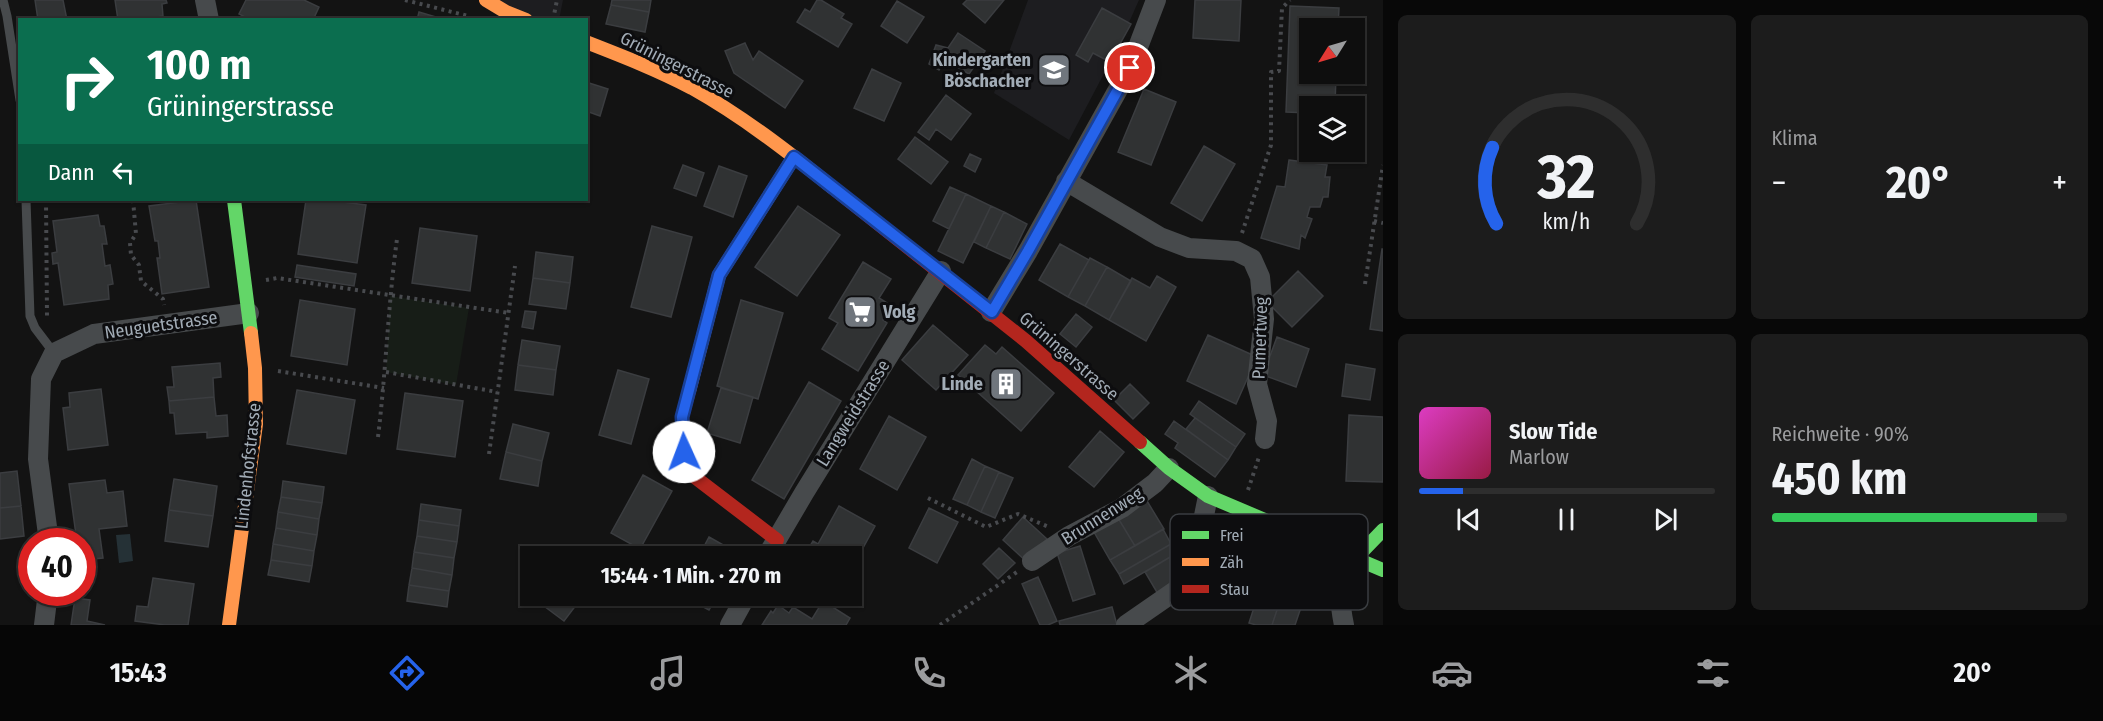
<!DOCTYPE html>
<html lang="de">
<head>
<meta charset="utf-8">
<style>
  body { margin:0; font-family:"Fira Sans Condensed",sans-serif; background:#1c1c1c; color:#f1f3f6; height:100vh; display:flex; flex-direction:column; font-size:22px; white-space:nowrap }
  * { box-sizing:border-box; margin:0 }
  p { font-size:20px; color:#9b9c9e }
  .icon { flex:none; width:33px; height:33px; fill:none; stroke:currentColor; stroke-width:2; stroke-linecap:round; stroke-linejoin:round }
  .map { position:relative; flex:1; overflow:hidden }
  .drawer { display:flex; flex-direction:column; gap:15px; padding:15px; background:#080808; width:720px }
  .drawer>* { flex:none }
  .hud { position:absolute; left:18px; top:18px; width:570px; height:183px; border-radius:0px; box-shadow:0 2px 4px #0004,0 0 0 2px #2e2e2e; background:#0b6e4f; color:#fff; overflow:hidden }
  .needle { width:39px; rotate:233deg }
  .fabs { position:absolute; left:1299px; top:18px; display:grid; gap:12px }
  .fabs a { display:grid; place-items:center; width:66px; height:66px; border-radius:0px; background:#0e0e0e; box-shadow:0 2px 4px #0004,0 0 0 2px #2e2e2e; font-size:30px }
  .speed { position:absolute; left:18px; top:528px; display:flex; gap:12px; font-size:30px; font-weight:700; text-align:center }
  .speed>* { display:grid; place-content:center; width:78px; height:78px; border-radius:50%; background:#0e0e0e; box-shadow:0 2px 4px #0004,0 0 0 2px #2e2e2e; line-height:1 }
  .speed .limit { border:9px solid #d22; background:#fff; color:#111 }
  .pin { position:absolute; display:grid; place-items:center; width:51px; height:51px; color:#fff; margin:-26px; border:3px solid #fff; border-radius:50%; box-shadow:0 2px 6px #0007 }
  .me { position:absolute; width:66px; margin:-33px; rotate:358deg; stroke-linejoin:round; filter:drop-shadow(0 0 4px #0008) }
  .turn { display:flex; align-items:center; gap:21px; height:126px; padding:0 30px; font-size:27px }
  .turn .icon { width:78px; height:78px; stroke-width:2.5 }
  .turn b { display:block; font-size:42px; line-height:51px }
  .then { display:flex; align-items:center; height:57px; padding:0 30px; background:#0003; gap:12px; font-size:22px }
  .big { font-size:45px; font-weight:700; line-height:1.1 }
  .drawer .card { flex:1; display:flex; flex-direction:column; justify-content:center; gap:9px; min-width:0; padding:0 21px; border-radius:9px; background:#1c1c1c }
  .drawer .dial { align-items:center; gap:0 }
  .dial svg { height:156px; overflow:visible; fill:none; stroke:#2e2e2e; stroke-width:7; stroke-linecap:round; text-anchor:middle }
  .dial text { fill:#f1f3f6; stroke:none }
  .song { display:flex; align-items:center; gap:18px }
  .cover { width:72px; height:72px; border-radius:9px; background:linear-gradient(135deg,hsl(310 70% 55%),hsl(340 70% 35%)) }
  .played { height:6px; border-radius:3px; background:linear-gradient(90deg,#2563eb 15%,#2e2e2e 15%) }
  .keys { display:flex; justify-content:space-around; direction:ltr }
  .heat { display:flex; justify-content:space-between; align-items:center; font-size:33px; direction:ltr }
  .charge { height:9px; border-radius:4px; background:linear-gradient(90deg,#34c759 90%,#2e2e2e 0) }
  .drawer .tiles { flex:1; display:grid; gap:15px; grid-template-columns:repeat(2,1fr) }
  .trip { position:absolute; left:520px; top:546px; width:342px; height:60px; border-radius:0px; background:#0e0e0e; box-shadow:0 2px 4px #0004,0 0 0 2px #2e2e2e; font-weight:700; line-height:60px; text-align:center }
  .tab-bar { display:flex; height:96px; justify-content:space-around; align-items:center; background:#060606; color:#9b9c9e }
  .tab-bar .icon { width:42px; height:42px }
  .tab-bar .current { color:#2563eb }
  .tab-bar b { font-size:27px; color:#f1f3f6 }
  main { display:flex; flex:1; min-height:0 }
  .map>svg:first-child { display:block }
  .built { fill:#1d1d20 }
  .green { fill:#171d17 }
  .water { fill:#253136 }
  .building { fill:#303233; stroke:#3b3d40; stroke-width:1.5 }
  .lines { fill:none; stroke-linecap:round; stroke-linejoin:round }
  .path { stroke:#484a4e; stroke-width:4; stroke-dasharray:3 4.5; stroke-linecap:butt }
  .lane { stroke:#474a4c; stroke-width:9 }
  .street { stroke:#474a4c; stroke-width:20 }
  .fast { stroke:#63d668; stroke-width:14 }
  .slow { stroke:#ff974d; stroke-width:14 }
  .jam { stroke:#b3261e; stroke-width:14 }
  .route-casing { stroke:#184099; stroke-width:15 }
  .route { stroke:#2563eb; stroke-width:10 }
  .labels { text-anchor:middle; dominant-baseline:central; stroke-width:6; stroke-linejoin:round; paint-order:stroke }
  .poi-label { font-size:18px; font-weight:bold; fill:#a2acb6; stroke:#0d0d0f; text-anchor:end }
  .street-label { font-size:18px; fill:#a2acb6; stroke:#0d0d0f }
  .key { fill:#0d0d0f; stroke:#3a3d41; stroke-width:1.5 }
  .key-label { font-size:16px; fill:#a2acb6 }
</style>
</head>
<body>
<main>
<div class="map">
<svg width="1383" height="625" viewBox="0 0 1383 625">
  <rect width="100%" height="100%" fill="#131313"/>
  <path class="built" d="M 486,0 L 563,0 L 559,20 L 526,19 Z
    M 1028,0 L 1139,0 L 1118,47 L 1069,140 L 994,93 Z"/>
  <path class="green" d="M 390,296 L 469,308 L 456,385 L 386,372 Z"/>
  <path class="water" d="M 130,534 L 133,561 L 119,563 L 116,535 Z"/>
  <path class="building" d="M 35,0 L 63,0 L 67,20 L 38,20 Z
    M 115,0 L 166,0 L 167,3 L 162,4 L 163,16 L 137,20 L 118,20 Z
    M 246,0 L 304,0 L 319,7 L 313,20 L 251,20 L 239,14 Z
    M 612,0 L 651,0 L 649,12 L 611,5 Z
    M 817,0 L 821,0 L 844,14 L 841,18 L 852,24 L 838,47 L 797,22 L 805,9 L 810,12 Z
    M 967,0 L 1004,0 L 985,23 L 963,4 Z
    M 1195,0 L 1241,0 L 1239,41 L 1193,38 Z
    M 897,1 L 924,17 L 907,43 L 881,26 Z
    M 611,5 L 649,12 L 645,32 L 606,24 Z
    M 1290,6 L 1339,8 L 1338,28 L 1310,28 L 1310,74 L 1336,74 L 1335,106 L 1310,106 L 1310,113 L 1286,112 Z
    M 1102,8 L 1131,24 L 1110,62 L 1093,53 L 1088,62 L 1076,55 Z
    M 419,12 L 443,19 L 442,20 L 417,20 Z
    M 958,33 L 985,51 L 969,74 L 945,60 L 939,70 L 929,64 L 936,45 L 948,48 Z
    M 745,43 L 753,60 L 759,51 L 803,81 L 785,108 L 734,73 L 725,51 Z
    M 872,69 L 901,83 L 884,121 L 854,108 Z
    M 586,82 L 608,89 L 600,116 L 586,111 Z
    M 1144,89 L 1176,102 L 1151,165 L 1118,152 Z
    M 946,95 L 971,114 L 951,140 L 936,129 L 929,140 L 918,132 Z
    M 915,137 L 948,162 L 931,184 L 898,159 Z
    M 1204,146 L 1235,164 L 1202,221 L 1171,203 Z
    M 970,154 L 981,159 L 975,172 L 964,166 Z
    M 1289,160 L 1327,165 L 1325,177 L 1330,177 L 1328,197 L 1323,197 L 1320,207 L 1310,207 L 1307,217 L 1312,219 L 1305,238 L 1301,235 L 1299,249 L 1261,238 L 1277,186 L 1285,187 Z
    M 683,165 L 704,173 L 696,196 L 674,188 Z
    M 719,166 L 747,176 L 733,217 L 704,206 Z
    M 950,187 L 966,194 L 949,229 L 933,221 Z
    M 966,194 L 991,206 L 963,263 L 938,251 Z
    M 196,200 L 209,287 L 162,294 L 157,258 L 160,258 L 158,241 L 155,241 L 149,206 Z
    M 306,200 L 327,200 L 366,205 L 357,263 L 298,254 Z
    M 798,206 L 840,235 L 797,296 L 755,267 Z
    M 991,206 L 1004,212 L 986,248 L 974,242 Z
    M 1004,212 L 1027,224 L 1010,259 L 986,248 Z
    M 98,215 L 100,226 L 104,226 L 107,244 L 102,244 L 105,266 L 110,265 L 113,284 L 108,285 L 109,299 L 64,305 L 58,263 L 53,264 L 52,253 L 57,252 L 53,221 Z
    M 652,226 L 692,237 L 671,317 L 631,307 Z
    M 420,228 L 477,236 L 470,291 L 412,283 Z
    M 1060,244 L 1089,260 L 1068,297 L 1039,280 Z
    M 1382,249 L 1383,249 L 1383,331 L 1370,329 Z
    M 536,252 L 573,257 L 570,283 L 533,278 Z
    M 1090,258 L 1107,267 L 1085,306 L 1068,297 Z
    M 863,262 L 891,279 L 879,298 L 892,306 L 883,320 L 887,323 L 858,371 L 822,349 L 838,323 L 829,318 Z
    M 297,265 L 356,274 L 354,286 L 295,277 Z
    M 1107,267 L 1131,281 L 1109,320 L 1085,306 Z
    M 1298,271 L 1323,296 L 1292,327 L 1267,302 Z
    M 1157,276 L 1176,287 L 1146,341 L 1109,320 L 1132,278 L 1150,288 Z
    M 533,278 L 570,283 L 566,309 L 529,304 Z
    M 300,300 L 355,309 L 347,365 L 291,356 Z
    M 741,300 L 783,313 L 758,399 L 717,386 Z
    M 525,311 L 536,312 L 533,329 L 522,327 Z
    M 1076,314 L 1092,327 L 1076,347 L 1060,334 Z
    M 933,325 L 968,355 L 936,390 L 902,360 Z
    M 1208,335 L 1257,357 L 1236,404 L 1187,381 Z
    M 1277,337 L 1309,349 L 1296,387 L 1263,375 Z
    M 522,340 L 560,346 L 556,370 L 518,365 Z
    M 985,345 L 996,354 L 1002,347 L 1054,393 L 1021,431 L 958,375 Z
    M 220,363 L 221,377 L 213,378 L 214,397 L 169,401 L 167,387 L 174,387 L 172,367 Z
    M 1346,364 L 1375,369 L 1370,400 L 1342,396 Z
    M 518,365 L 556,370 L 553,395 L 515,390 Z
    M 618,370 L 649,379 L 631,444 L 599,435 Z
    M 809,382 L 841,401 L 784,499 L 752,480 Z
    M 1130,384 L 1149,403 L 1133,419 L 1114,400 Z
    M 721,388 L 753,397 L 740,443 L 707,433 Z
    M 101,389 L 108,445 L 68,450 L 63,408 L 70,407 L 69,393 Z
    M 297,390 L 355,400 L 346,454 L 287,444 Z
    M 405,393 L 463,401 L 455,457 L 397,449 Z
    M 214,397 L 216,416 L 227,415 L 228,436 L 207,438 L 207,432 L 176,434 L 174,413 L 170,413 L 169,401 Z
    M 1199,401 L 1245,434 L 1236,447 L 1190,414 Z
    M 1349,415 L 1383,417 L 1383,482 L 1346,481 Z
    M 889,416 L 926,437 L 897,490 L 860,469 Z
    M 1195,418 L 1236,447 L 1228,460 L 1186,429 Z
    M 1174,421 L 1228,460 L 1215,477 L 1175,448 L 1178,443 L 1165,434 Z
    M 513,424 L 549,433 L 542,461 L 506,452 Z
    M 1100,431 L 1124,452 L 1094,487 L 1069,467 Z
    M 506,452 L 542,461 L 538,486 L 500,479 Z
    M 972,459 L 985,466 L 967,505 L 953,499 Z
    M 985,466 L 999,472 L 981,512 L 967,505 Z
    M 17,471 L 21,506 L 0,508 L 0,473 Z
    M 999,472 L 1013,478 L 995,518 L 981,512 Z
    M 643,475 L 672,491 L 640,549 L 611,533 Z
    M 174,479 L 217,486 L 213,516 L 169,510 Z
    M 105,480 L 107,493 L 123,491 L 127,526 L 99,529 L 103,558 L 82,560 L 82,542 L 77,542 L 69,484 Z
    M 283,481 L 324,487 L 322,503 L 281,497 Z
    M 281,497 L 322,503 L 319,519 L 278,512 Z
    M 1147,501 L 1164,529 L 1135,546 L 1118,518 Z
    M 421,504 L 461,510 L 459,526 L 419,520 Z
    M 21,506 L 24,536 L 0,539 L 0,508 Z
    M 839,506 L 875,526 L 852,568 L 852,556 L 804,556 L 813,541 L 818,544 Z
    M 929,508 L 958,522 L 937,563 L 909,548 Z
    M 169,510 L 213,516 L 208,547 L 165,541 Z
    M 278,512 L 319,519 L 317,535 L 276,528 Z
    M 1023,517 L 1047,539 L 1027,562 L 1003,540 Z
    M 1118,518 L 1135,546 L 1110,560 L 1094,532 Z
    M 419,520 L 459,526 L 457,542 L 417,536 Z
    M 276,528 L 317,535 L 314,551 L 273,544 Z
    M 1163,529 L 1171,544 L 1119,574 L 1110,560 Z
    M 417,536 L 457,542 L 454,558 L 414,552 Z
    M 709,537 L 727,547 L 724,553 L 726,554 L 725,556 L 699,556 Z
    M 273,544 L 314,551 L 312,566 L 271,560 Z
    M 1171,544 L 1177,553 L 1124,584 L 1119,574 Z
    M 1080,546 L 1095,594 L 1073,601 L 1057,553 Z
    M 999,548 L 1015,563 L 998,579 L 983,564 Z
    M 414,552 L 454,558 L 452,575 L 412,568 Z
    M 1177,553 L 1187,570 L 1176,578 L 1179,584 L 1158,594 L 1145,572 Z
    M 271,560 L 312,566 L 309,582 L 268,575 Z
    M 1268,564 L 1290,571 L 1272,625 L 1256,625 L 1249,623 Z
    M 412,568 L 452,575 L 449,591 L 409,585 Z
    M 1290,571 L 1311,578 L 1295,625 L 1272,625 Z
    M 1038,577 L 1057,621 L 1048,625 L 1040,625 L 1022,584 Z
    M 153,578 L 194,584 L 188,625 L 165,625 L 135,621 L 137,606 L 148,607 Z
    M 409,585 L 449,591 L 447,607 L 407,601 Z
    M 539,596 L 583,596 L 564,621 L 536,600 Z
    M 682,596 L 717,596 L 709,610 Z
    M 75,598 L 90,600 L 87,621 L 105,625 L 71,625 Z
    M 823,601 L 850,618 L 846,625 L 762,625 L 771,611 L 773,613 L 778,605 L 789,613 L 793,607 L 812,619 Z
    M 1112,607 L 1117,625 L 1060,625 L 1059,621 Z"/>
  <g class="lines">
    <path class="path" d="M 405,0 L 468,16
      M 553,20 L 557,0
      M 46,200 L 47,316
      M 133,200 L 136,234 L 130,243 L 131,255 L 139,265 L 141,281 L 163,299 L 164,305
      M 1374,221 L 1383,223
      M 1242,233 L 1271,145 L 1271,72 L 1279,71 L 1282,8 L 1290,0
      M 266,280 L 277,278 L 509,313
      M 1365,284 L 1383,165
      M 278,371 L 384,388
      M 386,372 L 497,392
      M 378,437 C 386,371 388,305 397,239
      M 489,454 L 515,266
      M 1248,490 L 1259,457
      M 928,498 L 986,527 L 1018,514 L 1049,527
      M 940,625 L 1017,572"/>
    <path class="lane" d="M 3,0 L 7,16 L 20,100
      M 26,200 L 30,316 L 35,328 L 54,353"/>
    <path class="street" d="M 205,0 L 209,20
      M 1066,181 L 1160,237 L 1189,248 L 1236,251 L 1252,259 L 1260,277 L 1264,319 L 1257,384 L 1267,421 L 1265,439
      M 991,312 L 1028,251 L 1130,68 L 1156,0
      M 49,542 L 38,459 L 41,379 L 54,353 L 94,334 L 249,313
      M 767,556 L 804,493 L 941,271
      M 1032,561 L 1069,536 L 1122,508 L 1155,483 L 1169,468
      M 44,625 L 48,592
      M 730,625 L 746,596
      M 1126,625 L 1191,580 L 1208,496
      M 1344,625 C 1338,596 1338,583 1355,559"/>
    <path class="fast" d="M 234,200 L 251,333
      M 1140,442 L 1169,468 L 1208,496 L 1383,570
      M 1355,559 L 1383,530"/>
    <path class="slow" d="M 486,0 L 506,12 L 526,20
      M 586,42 C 622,56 658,70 692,88 C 742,116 787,151 832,187
      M 689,391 L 719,275 L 794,157
      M 229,625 L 256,424 L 255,368 L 251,333"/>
    <path class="jam" d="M 832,187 L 1026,341 L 1140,442
      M 689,391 L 682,417 L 684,451 L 696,478 L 777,540"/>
  </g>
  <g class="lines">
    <defs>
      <path id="route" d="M 684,452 L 682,417 L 719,275 L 794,157 L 992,312 L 1028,251 L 1130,68"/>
    </defs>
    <use href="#route" class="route-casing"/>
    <use href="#route" class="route"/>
  </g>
  <defs>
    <symbol id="school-square" viewBox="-11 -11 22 22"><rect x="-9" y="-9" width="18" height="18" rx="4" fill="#70767d" stroke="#0d0d0f"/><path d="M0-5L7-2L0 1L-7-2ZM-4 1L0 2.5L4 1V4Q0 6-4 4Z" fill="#fff"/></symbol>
    <symbol id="supermarket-square" viewBox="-11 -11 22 22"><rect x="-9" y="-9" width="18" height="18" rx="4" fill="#70767d" stroke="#0d0d0f"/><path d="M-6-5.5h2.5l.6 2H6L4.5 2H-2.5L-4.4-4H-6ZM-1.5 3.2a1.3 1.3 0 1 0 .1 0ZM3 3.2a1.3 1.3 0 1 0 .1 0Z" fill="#fff"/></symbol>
    <symbol id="building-square" viewBox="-11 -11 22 22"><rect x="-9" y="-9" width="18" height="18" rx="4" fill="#70767d" stroke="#0d0d0f"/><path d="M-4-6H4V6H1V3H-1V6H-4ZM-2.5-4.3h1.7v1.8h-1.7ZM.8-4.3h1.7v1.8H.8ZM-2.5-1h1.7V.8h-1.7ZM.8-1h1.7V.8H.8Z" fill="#fff"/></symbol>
  </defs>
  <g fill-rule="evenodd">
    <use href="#school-square" x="1035" y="51" width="38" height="38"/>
    <use href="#supermarket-square" x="841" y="293" width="38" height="38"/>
    <use href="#building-square" x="987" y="365" width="38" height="38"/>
  </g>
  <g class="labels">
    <g class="poi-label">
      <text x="1031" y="60">Kindergarten<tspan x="1031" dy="21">Böschacher</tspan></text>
      <text x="883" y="312" text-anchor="start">Volg</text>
      <text x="983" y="384">Linde</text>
    </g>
    <g class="street-label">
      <text transform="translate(677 65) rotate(27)">Grüningerstrasse</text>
      <text transform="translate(161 325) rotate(-8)">Neuguetstrasse</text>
      <text transform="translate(1260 338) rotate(-88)">Pumertweg</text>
      <text transform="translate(1069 356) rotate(41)">Grüningerstrasse</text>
      <text transform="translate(853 413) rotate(-58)">Langweidstrasse</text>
      <text transform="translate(248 466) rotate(-84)">Lindenhofstrasse</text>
      <text transform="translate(1102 516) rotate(-32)">Brunnenweg</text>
    </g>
  </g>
  <rect x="1170" y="514" width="198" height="96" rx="9" class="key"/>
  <rect x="1182" y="531" width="27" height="8" fill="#63d668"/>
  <rect x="1182" y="558" width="27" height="8" fill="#ff974d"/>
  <rect x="1182" y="585" width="27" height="8" fill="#b3261e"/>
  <g class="key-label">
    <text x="1220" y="541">Frei</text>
    <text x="1220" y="568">Zäh</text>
    <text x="1220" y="595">Stau</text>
  </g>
</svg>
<div class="fabs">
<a><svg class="needle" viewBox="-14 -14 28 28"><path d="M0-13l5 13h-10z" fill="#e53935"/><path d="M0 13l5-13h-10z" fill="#9b9c9e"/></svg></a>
<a><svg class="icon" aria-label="layers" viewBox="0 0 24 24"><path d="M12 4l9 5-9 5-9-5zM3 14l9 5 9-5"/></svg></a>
</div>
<div class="speed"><div class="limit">40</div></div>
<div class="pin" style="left:1130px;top:68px;background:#d93025"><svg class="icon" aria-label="arrive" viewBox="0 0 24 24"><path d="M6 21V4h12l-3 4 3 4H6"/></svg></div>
<svg class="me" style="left:684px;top:452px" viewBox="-20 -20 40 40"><circle r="19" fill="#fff"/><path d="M0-13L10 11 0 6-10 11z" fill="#2563eb"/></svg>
<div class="trip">15:44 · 1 Min. · 270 m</div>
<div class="hud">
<div class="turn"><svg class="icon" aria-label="right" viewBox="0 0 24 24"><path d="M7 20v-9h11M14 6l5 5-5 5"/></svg><div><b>100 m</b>Grüningerstrasse</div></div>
<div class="then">Dann<svg class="icon" aria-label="left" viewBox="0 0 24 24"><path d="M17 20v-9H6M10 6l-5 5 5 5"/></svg></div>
</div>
</div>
<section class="drawer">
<div class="tiles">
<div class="card dial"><svg viewBox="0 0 100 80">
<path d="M14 69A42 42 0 1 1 86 69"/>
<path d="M14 69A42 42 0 0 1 12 30" stroke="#2563eb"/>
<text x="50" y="56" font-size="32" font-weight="700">32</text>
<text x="50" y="72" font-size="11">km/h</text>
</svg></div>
<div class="card"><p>Klima</p>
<div class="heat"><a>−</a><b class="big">20°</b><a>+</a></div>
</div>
<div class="card">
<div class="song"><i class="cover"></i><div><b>Slow Tide</b><p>Marlow</p></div></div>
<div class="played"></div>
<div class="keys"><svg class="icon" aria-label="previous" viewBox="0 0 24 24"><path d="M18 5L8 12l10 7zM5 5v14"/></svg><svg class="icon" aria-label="pause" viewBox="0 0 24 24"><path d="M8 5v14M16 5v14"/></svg><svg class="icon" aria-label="next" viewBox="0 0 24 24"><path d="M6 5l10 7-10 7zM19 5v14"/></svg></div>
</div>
<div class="card"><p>Reichweite · 90%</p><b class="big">450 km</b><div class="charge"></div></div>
</div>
</section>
</main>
<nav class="tab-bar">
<b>15:43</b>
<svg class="icon current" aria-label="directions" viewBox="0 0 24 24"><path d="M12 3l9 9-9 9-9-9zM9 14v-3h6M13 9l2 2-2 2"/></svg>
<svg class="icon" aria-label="music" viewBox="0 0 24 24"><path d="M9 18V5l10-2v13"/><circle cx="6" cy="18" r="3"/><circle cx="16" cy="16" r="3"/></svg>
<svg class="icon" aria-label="phone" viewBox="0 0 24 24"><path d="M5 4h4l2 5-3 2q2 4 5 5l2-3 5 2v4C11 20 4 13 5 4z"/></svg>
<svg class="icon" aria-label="climate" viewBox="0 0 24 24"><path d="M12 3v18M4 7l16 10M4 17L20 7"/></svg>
<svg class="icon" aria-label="car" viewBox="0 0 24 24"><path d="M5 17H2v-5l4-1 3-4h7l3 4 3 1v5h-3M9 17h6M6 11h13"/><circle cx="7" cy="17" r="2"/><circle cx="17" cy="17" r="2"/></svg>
<svg class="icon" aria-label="filters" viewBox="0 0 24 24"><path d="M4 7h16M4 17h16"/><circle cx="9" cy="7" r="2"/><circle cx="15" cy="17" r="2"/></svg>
<b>20°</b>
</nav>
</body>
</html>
